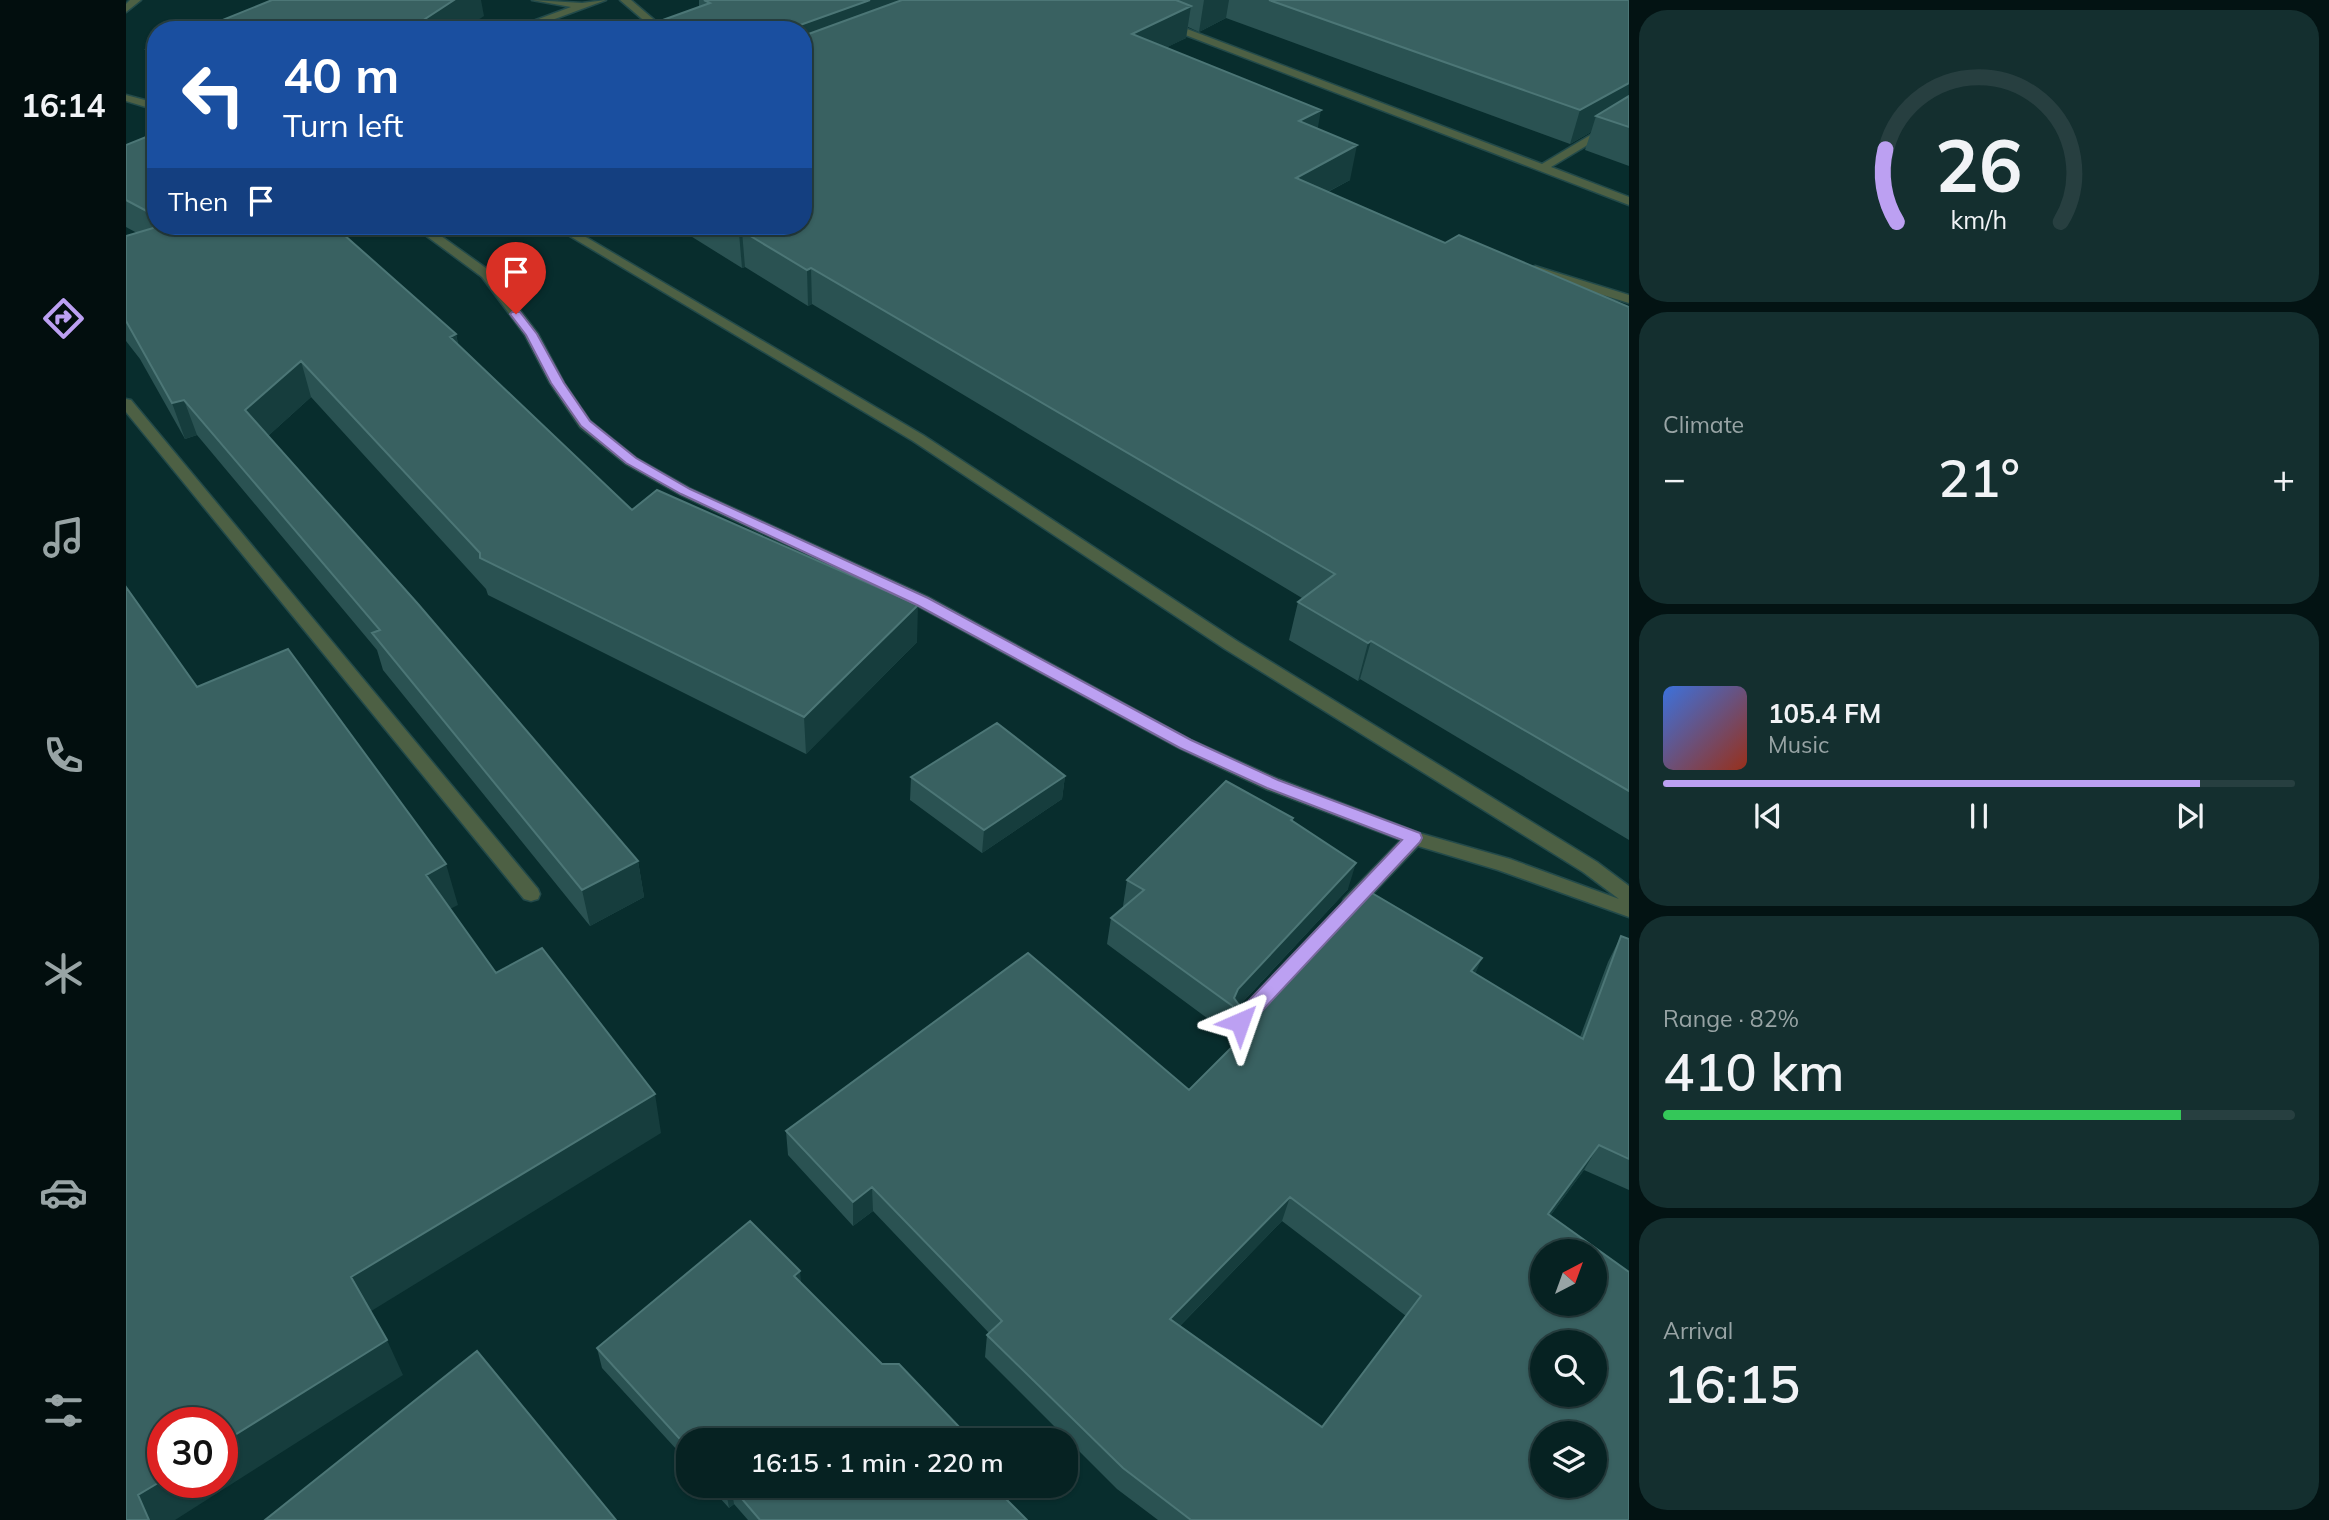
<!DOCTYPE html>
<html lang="en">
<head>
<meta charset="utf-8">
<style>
  body { margin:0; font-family:Mulish,sans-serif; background:#142f2f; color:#f1f3f6; height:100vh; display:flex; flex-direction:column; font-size:26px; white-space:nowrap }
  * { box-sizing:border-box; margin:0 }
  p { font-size:23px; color:#98a4a5 }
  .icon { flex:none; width:38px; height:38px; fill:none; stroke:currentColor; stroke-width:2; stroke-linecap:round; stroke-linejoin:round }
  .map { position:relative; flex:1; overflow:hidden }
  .details { display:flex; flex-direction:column; gap:10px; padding:10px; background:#031313; width:700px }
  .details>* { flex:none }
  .banner { position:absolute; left:21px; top:21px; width:665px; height:214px; border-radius:28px; box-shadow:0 2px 5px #0004,0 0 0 2px #273f40; background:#1a4fa0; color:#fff; overflow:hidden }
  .needle { width:46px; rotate:41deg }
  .fabs { position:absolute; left:1404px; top:1239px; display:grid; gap:14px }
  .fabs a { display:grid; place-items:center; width:77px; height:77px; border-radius:50%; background:#062222; box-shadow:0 2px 5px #0004,0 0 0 2px #273f40; font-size:35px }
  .speed { position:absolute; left:21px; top:1407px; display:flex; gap:14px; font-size:35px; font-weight:700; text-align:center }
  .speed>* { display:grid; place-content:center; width:91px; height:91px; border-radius:50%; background:#062222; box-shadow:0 2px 5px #0004,0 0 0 2px #273f40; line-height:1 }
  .speed .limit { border:10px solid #d22; background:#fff; color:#111 }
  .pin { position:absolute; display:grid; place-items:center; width:60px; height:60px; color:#fff; margin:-72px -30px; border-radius:50% 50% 50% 0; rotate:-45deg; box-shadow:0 0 7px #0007 }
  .pin .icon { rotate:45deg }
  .me { position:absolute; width:77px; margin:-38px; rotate:43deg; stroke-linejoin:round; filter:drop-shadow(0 0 5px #0008) }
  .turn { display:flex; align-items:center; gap:24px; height:147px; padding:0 21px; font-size:32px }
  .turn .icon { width:91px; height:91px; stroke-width:2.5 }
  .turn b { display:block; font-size:49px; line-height:60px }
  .then { display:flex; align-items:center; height:66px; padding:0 21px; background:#0003; gap:14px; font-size:26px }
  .big { font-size:52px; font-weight:600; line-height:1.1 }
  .details .widget { flex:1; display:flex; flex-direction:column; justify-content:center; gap:10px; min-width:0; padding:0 24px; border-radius:28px; background:#142f2f }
  .details .dial { align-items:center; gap:0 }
  .dial svg { height:182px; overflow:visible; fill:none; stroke:#273f40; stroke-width:7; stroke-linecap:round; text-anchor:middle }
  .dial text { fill:#f1f3f6; stroke:none }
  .song { display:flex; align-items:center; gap:21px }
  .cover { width:84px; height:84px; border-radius:10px; background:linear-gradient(135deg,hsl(220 70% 55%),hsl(10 70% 35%)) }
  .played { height:7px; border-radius:4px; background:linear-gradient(90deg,#bca0f2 85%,#273f40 85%) }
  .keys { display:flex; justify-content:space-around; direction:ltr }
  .heat { display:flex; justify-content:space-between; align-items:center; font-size:38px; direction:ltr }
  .charge { height:10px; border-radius:5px; background:linear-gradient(90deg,#34c759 82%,#273f40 0) }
  .trip { position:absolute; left:550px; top:1428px; width:402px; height:70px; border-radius:28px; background:#062222; box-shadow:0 2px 5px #0004,0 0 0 2px #273f40; font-weight:600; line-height:70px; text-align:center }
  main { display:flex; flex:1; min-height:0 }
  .tab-bar { display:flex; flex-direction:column; width:126px; justify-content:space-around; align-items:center; background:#020e0e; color:#98a4a5 }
  .tab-bar .icon { width:49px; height:49px }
  .tab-bar .current { color:#bca0f2 }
  .tab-bar b { font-size:32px; color:#f1f3f6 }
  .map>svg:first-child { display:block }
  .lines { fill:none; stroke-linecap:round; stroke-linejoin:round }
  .minor-casing { stroke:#234a4a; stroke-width:3 }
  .minor { fill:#4d6044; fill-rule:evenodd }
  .wall { fill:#2a5252; fill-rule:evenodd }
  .shaded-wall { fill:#163d3d }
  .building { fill:#396161; stroke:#4c7676; stroke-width:2; fill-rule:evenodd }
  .route { fill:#bca0f2; stroke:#7a689d; stroke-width:2 }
</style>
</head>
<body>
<main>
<nav class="tab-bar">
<b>16:14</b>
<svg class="icon current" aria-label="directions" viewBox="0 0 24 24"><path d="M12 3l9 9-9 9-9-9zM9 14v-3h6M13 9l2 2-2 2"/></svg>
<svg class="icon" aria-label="music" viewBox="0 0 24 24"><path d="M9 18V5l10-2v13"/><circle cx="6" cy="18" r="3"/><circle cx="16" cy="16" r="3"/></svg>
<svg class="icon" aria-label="phone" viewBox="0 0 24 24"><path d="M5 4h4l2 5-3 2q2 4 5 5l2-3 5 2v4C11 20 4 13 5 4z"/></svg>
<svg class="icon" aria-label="climate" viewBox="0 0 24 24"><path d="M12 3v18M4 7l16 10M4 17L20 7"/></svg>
<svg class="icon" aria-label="car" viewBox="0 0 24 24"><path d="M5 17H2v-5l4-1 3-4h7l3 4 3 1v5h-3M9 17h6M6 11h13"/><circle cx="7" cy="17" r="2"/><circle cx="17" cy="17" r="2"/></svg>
<svg class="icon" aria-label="filters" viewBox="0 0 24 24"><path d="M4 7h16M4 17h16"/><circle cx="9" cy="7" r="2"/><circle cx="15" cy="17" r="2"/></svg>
</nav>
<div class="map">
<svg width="1503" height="1520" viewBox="0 0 1503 1520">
  <rect width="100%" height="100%" fill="#082d2d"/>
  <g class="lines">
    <defs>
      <path id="minor" d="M 4,0 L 15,0 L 0,12 L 0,4 Z
        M 406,0 L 456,3 L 480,0 L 399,30 L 383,30 L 445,7 Z
        M 494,0 L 505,0 L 540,30 L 529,30 Z
        M 1040,21 L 1416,164 L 1503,112 L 1503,120 L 1425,167 L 1503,197 L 1503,205 L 1036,26 L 1035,24 Z
        M 0,95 L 30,103 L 30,110 L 0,101 Z
        M 287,226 L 301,226 L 364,271 L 412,334 L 438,383 L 464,421 L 510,458 L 565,489 L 802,597 L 1065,740 L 1152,779 L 1293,833 L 1384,859 L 1493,899 L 1457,872 L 1099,649 L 787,441 L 427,226 L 441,226 L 797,435 L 1111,641 L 1471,862 L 1503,886 L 1503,917 L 1372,870 L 1292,846 L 1232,909 L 1225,911 L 1218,909 L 1216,904 L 1218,899 L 1275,840 L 1140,789 L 1053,748 L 790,605 L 555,495 L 500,464 L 454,427 L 424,383 L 399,335 L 356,277 Z
        M 1409,266 L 1503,295 L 1503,303 L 1405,273 L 1403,270 Z
        M 0,399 L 5,400 L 412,889 L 414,894 L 412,899 L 405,901 L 398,899 L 0,412 Z"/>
    </defs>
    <use href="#minor" class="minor-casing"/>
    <use href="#minor" class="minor"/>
  </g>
  <path class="wall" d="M 573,0 L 1503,0 L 1503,166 L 1459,150 L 1465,132 L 1444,144 L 1100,18 L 1073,32 L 1062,27 L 1060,38 L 1041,47 L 1192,129 L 1224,180 L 1202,192 L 1319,243 L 1503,307 L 1503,840 L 1234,679 L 1232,681 L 1163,640 L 1172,602 L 1176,598 L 686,304 L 682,306 L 619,267 L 616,268 L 563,235 L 559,237 L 541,226 L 677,226 L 573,7 Z
    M 30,47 L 30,77 L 21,50 Z
    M 30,133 L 30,226 L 208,226 L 330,334 L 332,344 L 506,510 L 791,642 L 680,754 L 362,595 L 360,589 L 185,397 L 142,436 L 512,861 L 518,897 L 464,926 L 257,670 L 251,650 L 71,435 L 59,439 L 14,359 L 0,341 L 0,236 L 11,233 L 0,227 L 0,145 Z
    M 939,776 L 936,799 L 856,853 L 784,800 L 785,777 Z
    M 1167,818 L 1166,821 L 1222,889 L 1114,1005 L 1122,1007 L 1350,974 L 1454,1037 L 1482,962 L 1495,936 L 1503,939 L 1503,1190 L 1458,1170 L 1424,1216 L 1503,1520 L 1032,1520 L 991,1489 L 859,1357 L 861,1335 L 863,1333 L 747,1211 L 727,1226 L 662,1155 L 660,1131 L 1063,1090 L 1112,1041 L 981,944 L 985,918 L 998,907 L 997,906 L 1001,880 ZM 1156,1221 L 1280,1316 L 1196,1427 L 1054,1326 Z
    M 675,1283 L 756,1364 L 562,1440 L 562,1462 L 476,1368 L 471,1348 Z
    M 583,1486 L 867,1486 L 901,1520 L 622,1520 L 608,1504 L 603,1508 Z"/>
  <path class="shaded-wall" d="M 328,0 L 355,0 L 358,16 L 337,30 L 294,30 L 293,23 Z
    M 744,0 L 830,0 L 677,57 L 677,30 L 674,30 L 674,25 Z
    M 1078,0 L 1103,0 L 1100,18 L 1073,32 Z
    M 1065,6 L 1060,38 L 1003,66 L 1006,34 Z
    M 1503,83 L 1503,110 L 1470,116 L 1465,132 L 1444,144 L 1454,110 Z
    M 1195,110 L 1189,144 L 1173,121 Z
    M 1231,145 L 1224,180 L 1163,212 L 1170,178 Z
    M 558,226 L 562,226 L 563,235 L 559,237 Z
    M 616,231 L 619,267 L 616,268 L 613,233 Z
    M 685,268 L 686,304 L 682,306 L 681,270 Z
    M 330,334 L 337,370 L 324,337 Z
    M 175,361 L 185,397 L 131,446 L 119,410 Z
    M 58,400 L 71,435 L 59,439 L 46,403 Z
    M 792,605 L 791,642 L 680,754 L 678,717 Z
    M 1245,641 L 1234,679 L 1232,681 L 1242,643 Z
    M 939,776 L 936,799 L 856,853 L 858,830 Z
    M 512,861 L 518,897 L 464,926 L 456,890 Z
    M 1230,863 L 1222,889 L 1110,1009 L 1106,1006 L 1112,989 Z
    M 320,864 L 332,905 L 312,915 L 300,875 Z
    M 1356,958 L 1345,984 L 1345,971 Z
    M 529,1094 L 535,1133 L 242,1313 L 225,1277 Z
    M 1473,1145 L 1458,1170 L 1408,1238 L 1422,1214 Z
    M 746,1187 L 747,1211 L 727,1226 L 727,1202 Z
    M 1164,1197 L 1156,1221 L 1038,1342 L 1044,1319 Z
    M 674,1271 L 676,1291 L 668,1276 Z
    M 261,1340 L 277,1375 L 49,1520 L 23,1520 L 12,1495 L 37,1480 L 37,1482 L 96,1482 L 96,1443 Z
    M 836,1430 L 835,1440 L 825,1440 Z
    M 605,1486 L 608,1504 L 603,1508 L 600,1491 Z"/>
  <path class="building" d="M 146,0 L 328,0 L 293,23 L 305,30 L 72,30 Z
    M 578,0 L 744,0 L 674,25 L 674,30 L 509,30 L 584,3 Z
    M 776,0 L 1050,0 L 1065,6 L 1006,34 L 1195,110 L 1173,121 L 1231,145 L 1170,178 L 1319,243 L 1333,235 L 1503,307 L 1503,791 L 1245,641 L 1242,643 L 1172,602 L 1209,574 L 685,268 L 681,270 L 616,231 L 613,233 L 602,226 L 677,226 L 677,36 Z
    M 1143,0 L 1503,0 L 1503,83 L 1454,110 Z
    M 30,47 L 30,54 L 21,50 Z
    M 1503,96 L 1503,127 L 1470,116 Z
    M 30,133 L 30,216 L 0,200 L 0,145 Z
    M 34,226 L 208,226 L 330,334 L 324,337 L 506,510 L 531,490 L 792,605 L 678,717 L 354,558 L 354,553 L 175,361 L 119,410 L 292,604 L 512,861 L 456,890 L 246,633 L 254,630 L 58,400 L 46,403 L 0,321 L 0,236 Z
    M 0,587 L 71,687 L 162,649 L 320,864 L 300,875 L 370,973 L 416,948 L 529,1094 L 225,1277 L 261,1340 L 96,1443 L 96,1423 L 37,1423 L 37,1480 L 12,1495 L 23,1520 L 0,1520 Z
    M 871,723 L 939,776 L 858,830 L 785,777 Z
    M 1100,781 L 1167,818 L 1165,820 L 1230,863 L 1112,989 L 1108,998 L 1113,1005 L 1122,1007 L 1130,1004 L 1239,889 L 1356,958 L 1345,971 L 1457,1039 L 1495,936 L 1503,939 L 1503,1159 L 1473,1145 L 1422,1214 L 1503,1272 L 1503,1520 L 1065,1520 L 997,1468 L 861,1335 L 876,1321 L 746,1187 L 727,1202 L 660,1131 L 902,953 L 1063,1090 L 1130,1023 L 985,918 L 1018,890 L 1001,880 ZM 1164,1197 L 1295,1296 L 1196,1427 L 1044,1319 ZM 1416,1251 L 1468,1251 L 1468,1304 L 1416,1304 ZM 1416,1342 L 1468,1342 L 1468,1395 L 1416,1395 ZM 1416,1433 L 1468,1433 L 1468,1486 L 1416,1486 Z
    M 624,1221 L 674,1271 L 668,1276 L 756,1364 L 773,1364 L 836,1430 L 825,1440 L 562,1440 L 562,1448 L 471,1348 Z
    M 351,1351 L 490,1520 L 139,1520 Z
    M 596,1486 L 867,1486 L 901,1520 L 634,1520 L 605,1486 L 600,1491 Z"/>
  <path class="route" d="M 386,312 L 394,312 L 411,334 L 438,383 L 464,421 L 510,458 L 564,489 L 802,598 L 1065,740 L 1152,780 L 1294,833 L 1296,838 L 1294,842 L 1121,1027 L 1114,1029 L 1108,1027 L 1105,1022 L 1108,1016 L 1276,840 L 1141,788 L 1054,748 L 791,605 L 555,494 L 500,463 L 455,426 L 425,383 L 400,335 L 384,314 Z"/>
</svg>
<div class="fabs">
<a><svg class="needle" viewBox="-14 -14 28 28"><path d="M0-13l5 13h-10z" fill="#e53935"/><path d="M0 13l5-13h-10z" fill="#98a4a5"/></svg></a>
<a><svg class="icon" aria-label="search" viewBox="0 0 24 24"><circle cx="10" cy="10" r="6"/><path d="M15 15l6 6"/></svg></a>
<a><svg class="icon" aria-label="layers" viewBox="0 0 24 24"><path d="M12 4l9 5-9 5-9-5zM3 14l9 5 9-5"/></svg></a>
</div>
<div class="speed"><div class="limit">30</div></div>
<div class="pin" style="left:390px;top:314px;background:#d93025"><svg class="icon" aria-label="arrive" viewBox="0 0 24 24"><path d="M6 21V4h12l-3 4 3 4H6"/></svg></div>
<svg class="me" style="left:1114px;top:1022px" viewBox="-20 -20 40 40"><path d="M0-17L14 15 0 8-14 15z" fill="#bca0f2" stroke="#fff" stroke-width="4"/></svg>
<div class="trip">16:15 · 1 min · 220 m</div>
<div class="banner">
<div class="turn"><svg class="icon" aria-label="left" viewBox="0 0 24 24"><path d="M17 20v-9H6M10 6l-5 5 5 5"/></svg><div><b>40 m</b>Turn left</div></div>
<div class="then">Then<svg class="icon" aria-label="arrive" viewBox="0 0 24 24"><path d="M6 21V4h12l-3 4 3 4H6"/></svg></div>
</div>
</div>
<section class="details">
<div class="widget dial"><svg viewBox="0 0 100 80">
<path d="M14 69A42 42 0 1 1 86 69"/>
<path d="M14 69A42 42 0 0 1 9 37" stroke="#bca0f2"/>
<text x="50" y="56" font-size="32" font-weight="700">26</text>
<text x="50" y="72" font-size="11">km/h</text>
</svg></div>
<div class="widget"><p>Climate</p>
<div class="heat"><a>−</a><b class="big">21°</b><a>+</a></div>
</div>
<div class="widget">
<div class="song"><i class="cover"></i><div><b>105.4 FM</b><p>Music</p></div></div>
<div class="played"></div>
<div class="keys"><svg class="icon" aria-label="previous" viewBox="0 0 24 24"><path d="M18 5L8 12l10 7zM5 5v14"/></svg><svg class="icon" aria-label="pause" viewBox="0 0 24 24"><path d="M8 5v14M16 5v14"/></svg><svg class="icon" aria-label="next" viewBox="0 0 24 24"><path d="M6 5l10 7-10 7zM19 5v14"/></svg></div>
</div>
<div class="widget"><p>Range · 82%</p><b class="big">410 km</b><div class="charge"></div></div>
<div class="widget"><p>Arrival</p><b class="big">16:15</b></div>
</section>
</main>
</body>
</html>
